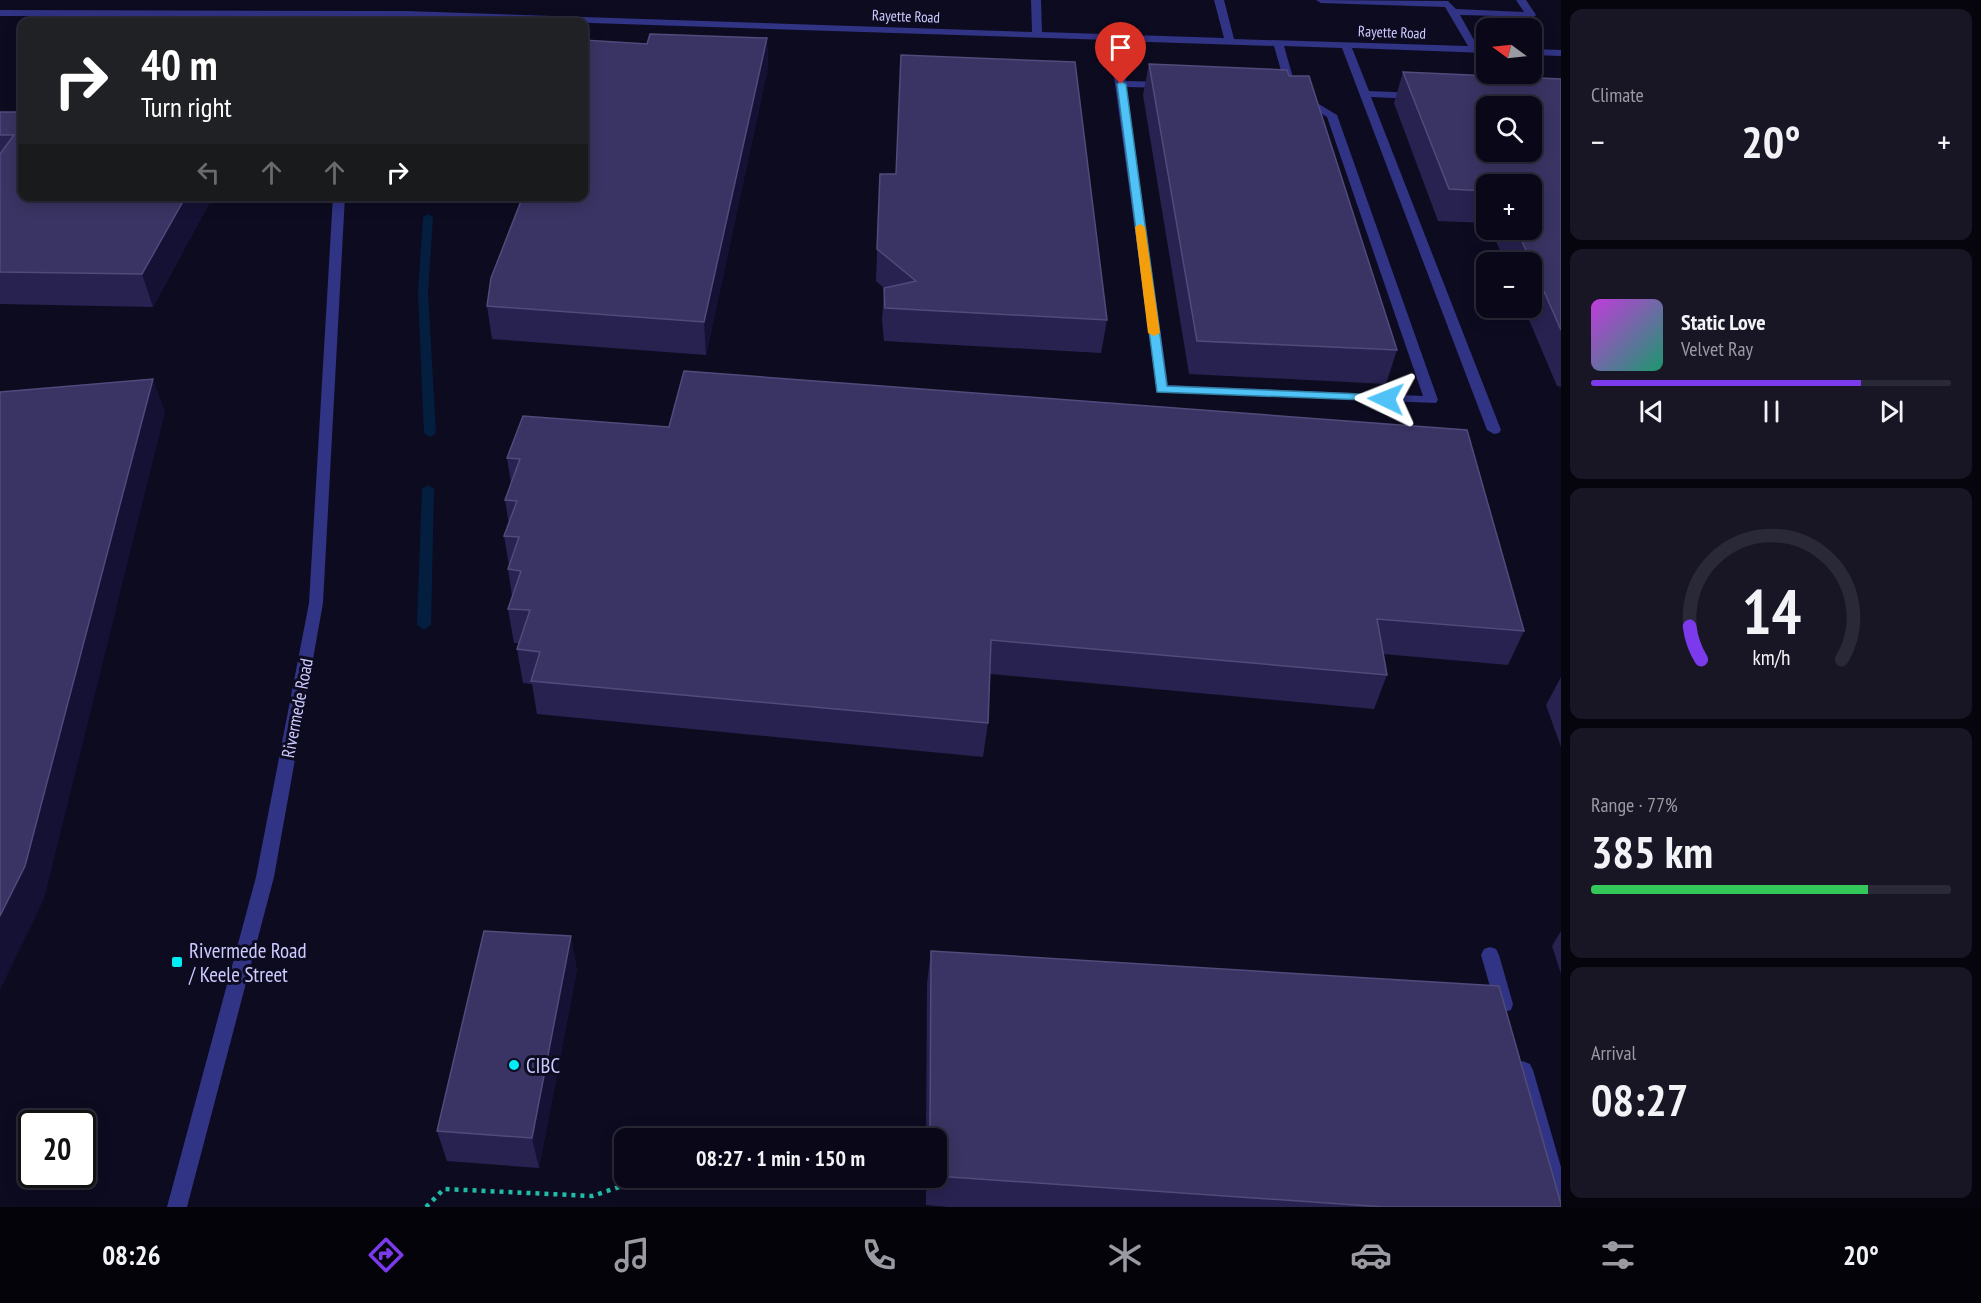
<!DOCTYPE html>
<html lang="en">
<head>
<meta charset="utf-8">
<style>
  body { margin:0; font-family:"PT Sans Narrow",sans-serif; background:#181625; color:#f1f3f6; height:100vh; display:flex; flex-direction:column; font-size:22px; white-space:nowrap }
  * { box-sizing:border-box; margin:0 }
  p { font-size:20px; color:#999aa2 }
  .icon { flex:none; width:33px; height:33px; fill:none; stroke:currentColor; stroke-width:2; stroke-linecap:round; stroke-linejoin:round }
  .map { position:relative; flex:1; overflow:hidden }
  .details { display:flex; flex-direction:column; gap:9px; padding:9px; background:#06040d; width:420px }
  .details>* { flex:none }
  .top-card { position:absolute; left:18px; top:18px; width:570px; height:183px; border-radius:12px; box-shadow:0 3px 15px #0003,0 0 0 2px #2a2937; background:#202124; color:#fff; overflow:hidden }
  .needle { width:39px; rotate:285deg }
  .tools { position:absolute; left:1476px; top:18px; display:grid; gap:12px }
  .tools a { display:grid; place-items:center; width:66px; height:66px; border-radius:12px; background:#0a0818; box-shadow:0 3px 15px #0003,0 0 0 2px #2a2937; font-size:30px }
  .speed { position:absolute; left:18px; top:1110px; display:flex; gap:12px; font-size:30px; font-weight:700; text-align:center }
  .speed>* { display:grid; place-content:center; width:78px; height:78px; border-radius:50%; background:#0a0818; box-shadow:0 3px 15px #0003,0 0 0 2px #2a2937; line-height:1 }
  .speed .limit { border:3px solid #111; border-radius:9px; background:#fff; color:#111 }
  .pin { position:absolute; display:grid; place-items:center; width:51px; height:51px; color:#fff; margin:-62px -26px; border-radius:50% 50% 50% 0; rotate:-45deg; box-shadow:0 0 6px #0007 }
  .pin .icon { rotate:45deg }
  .me { position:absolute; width:66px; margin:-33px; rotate:272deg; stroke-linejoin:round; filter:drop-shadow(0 0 4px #0008) }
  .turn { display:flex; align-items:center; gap:21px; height:126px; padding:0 24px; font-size:27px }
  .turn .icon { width:78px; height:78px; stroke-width:2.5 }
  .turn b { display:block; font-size:42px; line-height:51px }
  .lanes { display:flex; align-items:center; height:57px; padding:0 24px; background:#0003; justify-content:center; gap:30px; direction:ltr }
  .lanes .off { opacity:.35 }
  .big { font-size:45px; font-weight:600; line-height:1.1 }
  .details .tile { flex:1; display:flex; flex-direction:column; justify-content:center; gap:9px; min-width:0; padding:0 21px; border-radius:12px; background:#181625 }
  .details .dial { align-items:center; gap:0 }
  .dial svg { height:156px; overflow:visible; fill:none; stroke:#2a2937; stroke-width:7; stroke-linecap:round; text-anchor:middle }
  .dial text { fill:#f1f3f6; stroke:none }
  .song { display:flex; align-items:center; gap:18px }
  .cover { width:72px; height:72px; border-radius:9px; background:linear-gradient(135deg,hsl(290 70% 55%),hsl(160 70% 35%)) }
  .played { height:6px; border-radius:3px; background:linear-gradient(90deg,#7c3aed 75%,#2a2937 75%) }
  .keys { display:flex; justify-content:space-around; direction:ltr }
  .heat { display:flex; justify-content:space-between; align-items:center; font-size:33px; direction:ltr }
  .charge { height:9px; border-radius:4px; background:linear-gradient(90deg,#34c759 77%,#2a2937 0) }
  .trip { position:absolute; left:614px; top:1128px; width:333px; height:60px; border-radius:12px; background:#0a0818; box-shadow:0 3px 15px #0003,0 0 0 2px #2a2937; font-weight:600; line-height:60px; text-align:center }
  .dock { display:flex; height:96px; justify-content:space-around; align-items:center; background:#04030a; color:#999aa2 }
  .dock .icon { width:42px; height:42px }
  .dock .on { color:#7c3aed }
  .dock b { font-size:27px; color:#f1f3f6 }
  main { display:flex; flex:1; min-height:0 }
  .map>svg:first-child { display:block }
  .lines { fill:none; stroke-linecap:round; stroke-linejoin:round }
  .stream { fill:#041e40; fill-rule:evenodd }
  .path { stroke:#22bba7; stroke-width:4.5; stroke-dasharray:4 5; stroke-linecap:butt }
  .minor { fill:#313384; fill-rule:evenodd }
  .wall { fill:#272250 }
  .shaded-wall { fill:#151135 }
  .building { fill:#393463; stroke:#504b7b; stroke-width:1.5; fill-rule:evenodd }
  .route { fill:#4fc3f7; stroke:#337fa1; stroke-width:1.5 }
  .slow { fill:#f59e0b }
  .poi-dot { fill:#00edf5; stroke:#0d0b20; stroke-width:2 }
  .labels { text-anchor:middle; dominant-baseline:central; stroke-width:6; stroke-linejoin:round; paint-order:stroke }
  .far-street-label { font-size:15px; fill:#cccaff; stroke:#0d0b20 }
  .street-label { font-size:18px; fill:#cccaff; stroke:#0d0b20 }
  .near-poi-label { font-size:21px; fill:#cccaff; stroke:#0d0b20; text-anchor:start }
</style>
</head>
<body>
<main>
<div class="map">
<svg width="1561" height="1207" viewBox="0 0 1561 1207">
  <rect width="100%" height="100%" fill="#0d0b20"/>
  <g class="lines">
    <path class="stream" d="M 428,214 L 433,217 L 428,293 L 436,433 L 430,437 L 424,433 L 418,293 L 423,217 Z
      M 428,485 L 434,489 L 431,625 L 424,630 L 417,625 L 422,489 Z"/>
    <path class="path" d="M 426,1207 L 444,1189 L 592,1196 L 647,1178"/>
    <path class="minor" d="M 1031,0 L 1041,0 L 1042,32 L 1224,38 L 1214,0 L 1224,0 L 1234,39 L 1468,46 L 1445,7 L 1321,3 L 1316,0 L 1448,1 L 1456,9 L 1524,12 L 1516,0 L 1526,0 L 1536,15 L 1534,17 L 1460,15 L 1478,47 L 1486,47 L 1486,53 L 1352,48 L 1369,91 L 1416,93 L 1421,96 L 1416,99 L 1371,97 L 1501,430 L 1499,433 L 1494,434 L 1487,430 L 1342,48 L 1284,46 L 1296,88 L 1291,91 L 1286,88 L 1274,46 L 1118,41 L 1126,81 L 1166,82 L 1171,85 L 1166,88 L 1126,87 L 1168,385 L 1423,396 L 1327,117 L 1298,99 L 1298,95 L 1302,94 L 1337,115 L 1438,400 L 1436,403 L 1157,392 L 1109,40 L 405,17 L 0,16 L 0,10 L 405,11 L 1032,32 Z
      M 1532,49 L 1561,50 L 1561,56 L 1532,55 Z
      M 333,196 L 345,196 L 323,603 L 274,877 L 187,1207 L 167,1207 L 256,877 L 309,603 Z
      M 1490,947 L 1496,949 L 1499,955 L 1513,1004 L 1511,1010 L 1504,1012 L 1497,1010 L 1495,1004 L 1481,955 L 1484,949 Z
      M 1523,1061 L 1530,1064 L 1533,1070 L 1561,1167 L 1561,1207 L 1552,1207 L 1551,1203 L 1513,1070 L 1516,1064 Z"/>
  </g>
  <path class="wall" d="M 767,38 L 768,67 L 706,355 L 492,339 L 487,306 L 647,44 Z
    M 1149,64 L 1397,350 L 1386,384 L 1189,374 L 1143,95 Z
    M 1403,72 L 1561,79 L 1561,387 L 1557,386 L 1524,308 L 1532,308 L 1532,262 L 1505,262 L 1491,230 L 1532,230 L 1532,184 L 1486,184 L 1486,223 L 1438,221 L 1394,103 Z
    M 0,112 L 213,196 L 153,307 L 0,304 Z
    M 880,174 L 1107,320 L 1101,353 L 884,341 L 882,320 L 884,288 L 876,281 Z
    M 523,416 L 1524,631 L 1508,665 L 1383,654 L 1387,675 L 1374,709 L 990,674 L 988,723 L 983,757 L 537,714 L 532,684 L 523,683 L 517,649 L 519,643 L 514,643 L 508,609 L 512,596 L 508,569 L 509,565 L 504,536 L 509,525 L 505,500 L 511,483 L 507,458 Z
    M 1561,677 L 1561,747 L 1546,705 Z
    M 1561,931 L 1561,974 L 1552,946 Z
    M 931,951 L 1561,1207 L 949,1207 L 926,1205 L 926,1178 L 936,1178 L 936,1138 L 926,1138 L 927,983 Z
    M 577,969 L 539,1168 L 447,1161 L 437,1131 Z"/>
  <path class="shaded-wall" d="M 767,38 L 768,67 L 706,355 L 704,322 Z
    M 186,196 L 213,196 L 153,307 L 142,274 Z
    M 153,379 L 165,412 L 44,899 L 0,990 L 0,916 Z
    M 571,936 L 577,969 L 539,1168 L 532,1138 Z"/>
  <path class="building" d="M 650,34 L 767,38 L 704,322 L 487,306 L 491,278 L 523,196 L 584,196 L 584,40 L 647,44 Z
    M 901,55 L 1075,62 L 1107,320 L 885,308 L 884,288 L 916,281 L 877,249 L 880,174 L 896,174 Z
    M 1149,64 L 1287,70 L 1289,76 L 1309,76 L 1397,350 L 1197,341 Z
    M 1403,72 L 1561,79 L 1561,330 L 1517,230 L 1532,230 L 1532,184 L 1486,184 L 1486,191 L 1449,189 ZM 1486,106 L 1532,106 L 1532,152 L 1486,152 Z
    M 0,112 L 22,112 L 22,196 L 186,196 L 142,274 L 0,272 L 0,154 L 14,135 L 0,135 Z
    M 684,371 L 1467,430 L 1524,631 L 1377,619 L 1387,675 L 991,640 L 988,723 L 531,681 L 540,652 L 517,649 L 530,610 L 508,609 L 521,571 L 508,569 L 519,537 L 504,536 L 517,501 L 505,500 L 520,459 L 507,458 L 523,416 L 669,427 Z
    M 153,379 L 25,866 L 0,916 L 0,392 Z
    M 484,931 L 571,936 L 532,1138 L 437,1131 Z
    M 931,951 L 1499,986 L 1561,1204 L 1561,1207 L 1384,1207 L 936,1176 L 936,1138 L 930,1138 Z"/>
  <path class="route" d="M 1121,81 L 1126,84 L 1167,386 L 1386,395 L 1390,396 L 1390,401 L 1157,392 L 1117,84 Z"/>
  <path class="slow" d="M 1140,224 L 1145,227 L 1160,333 L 1154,336 L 1148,333 L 1135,227 Z"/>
  <g class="poi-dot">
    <rect x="171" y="956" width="12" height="12" rx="3"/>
    <circle cx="514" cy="1065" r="6"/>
  </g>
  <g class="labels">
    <g class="far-street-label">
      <text transform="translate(906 16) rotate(2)">Rayette Road</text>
      <text transform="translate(1392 32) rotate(2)">Rayette Road</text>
    </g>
    <g class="street-label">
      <text transform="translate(297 708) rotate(-79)">Rivermede Road</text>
    </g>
    <g class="near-poi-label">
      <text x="189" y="950">Rivermede Road<tspan x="189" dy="24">/ Keele Street</tspan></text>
      <text x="526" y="1065">CIBC</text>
    </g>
  </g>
</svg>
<div class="tools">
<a><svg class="needle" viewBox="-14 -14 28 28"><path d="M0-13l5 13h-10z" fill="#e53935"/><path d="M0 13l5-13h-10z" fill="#999aa2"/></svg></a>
<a><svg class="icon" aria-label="search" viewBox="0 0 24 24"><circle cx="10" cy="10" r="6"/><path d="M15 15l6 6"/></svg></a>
<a>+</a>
<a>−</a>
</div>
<div class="speed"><div class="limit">20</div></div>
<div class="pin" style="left:1121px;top:84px;background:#d93025"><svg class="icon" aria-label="arrive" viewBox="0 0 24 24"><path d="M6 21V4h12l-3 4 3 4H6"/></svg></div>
<svg class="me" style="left:1386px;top:399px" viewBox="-20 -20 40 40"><path d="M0-17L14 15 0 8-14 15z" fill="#4fc3f7" stroke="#fff" stroke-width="4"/></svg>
<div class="trip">08:27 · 1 min · 150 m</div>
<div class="top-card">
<div class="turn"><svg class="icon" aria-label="right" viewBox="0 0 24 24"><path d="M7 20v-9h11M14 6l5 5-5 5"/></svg><div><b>40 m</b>Turn right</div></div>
<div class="lanes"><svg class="icon off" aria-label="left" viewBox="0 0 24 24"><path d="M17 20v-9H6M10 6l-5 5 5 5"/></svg><svg class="icon off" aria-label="ahead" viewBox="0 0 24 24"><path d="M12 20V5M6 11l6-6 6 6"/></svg><svg class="icon off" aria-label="ahead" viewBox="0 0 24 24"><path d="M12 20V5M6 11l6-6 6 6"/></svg><svg class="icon" aria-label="right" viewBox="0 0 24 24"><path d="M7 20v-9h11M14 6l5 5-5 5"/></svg></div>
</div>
</div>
<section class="details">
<div class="tile"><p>Climate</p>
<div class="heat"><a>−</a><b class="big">20°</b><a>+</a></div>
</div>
<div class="tile">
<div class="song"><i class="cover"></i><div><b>Static Love</b><p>Velvet Ray</p></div></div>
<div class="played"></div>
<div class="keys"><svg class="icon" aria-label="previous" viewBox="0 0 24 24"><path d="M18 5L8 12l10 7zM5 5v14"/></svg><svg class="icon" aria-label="pause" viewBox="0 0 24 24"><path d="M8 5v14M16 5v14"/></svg><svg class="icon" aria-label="next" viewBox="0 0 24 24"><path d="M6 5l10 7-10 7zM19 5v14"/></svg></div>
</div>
<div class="tile dial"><svg viewBox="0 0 100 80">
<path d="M14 69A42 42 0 1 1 86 69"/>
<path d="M14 69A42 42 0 0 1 8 52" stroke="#7c3aed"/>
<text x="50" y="56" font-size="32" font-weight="700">14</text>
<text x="50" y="72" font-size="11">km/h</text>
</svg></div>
<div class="tile"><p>Range · 77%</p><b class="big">385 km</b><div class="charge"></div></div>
<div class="tile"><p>Arrival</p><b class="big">08:27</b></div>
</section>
</main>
<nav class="dock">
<b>08:26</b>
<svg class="icon on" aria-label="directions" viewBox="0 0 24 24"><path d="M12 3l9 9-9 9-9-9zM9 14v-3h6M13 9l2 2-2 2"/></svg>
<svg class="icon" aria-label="music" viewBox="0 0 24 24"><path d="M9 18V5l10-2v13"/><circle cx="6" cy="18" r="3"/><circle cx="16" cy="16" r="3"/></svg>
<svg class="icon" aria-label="phone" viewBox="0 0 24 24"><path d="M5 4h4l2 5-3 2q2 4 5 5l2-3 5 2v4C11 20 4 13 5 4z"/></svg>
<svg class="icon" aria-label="climate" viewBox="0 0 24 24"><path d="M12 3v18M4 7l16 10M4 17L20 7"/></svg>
<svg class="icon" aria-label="car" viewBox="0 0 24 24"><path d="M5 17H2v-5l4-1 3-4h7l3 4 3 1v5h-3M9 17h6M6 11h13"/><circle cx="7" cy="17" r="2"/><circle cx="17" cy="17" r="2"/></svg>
<svg class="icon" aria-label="filters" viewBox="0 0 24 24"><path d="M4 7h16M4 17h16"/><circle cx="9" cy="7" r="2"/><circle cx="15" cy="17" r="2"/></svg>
<b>20°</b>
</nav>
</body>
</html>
